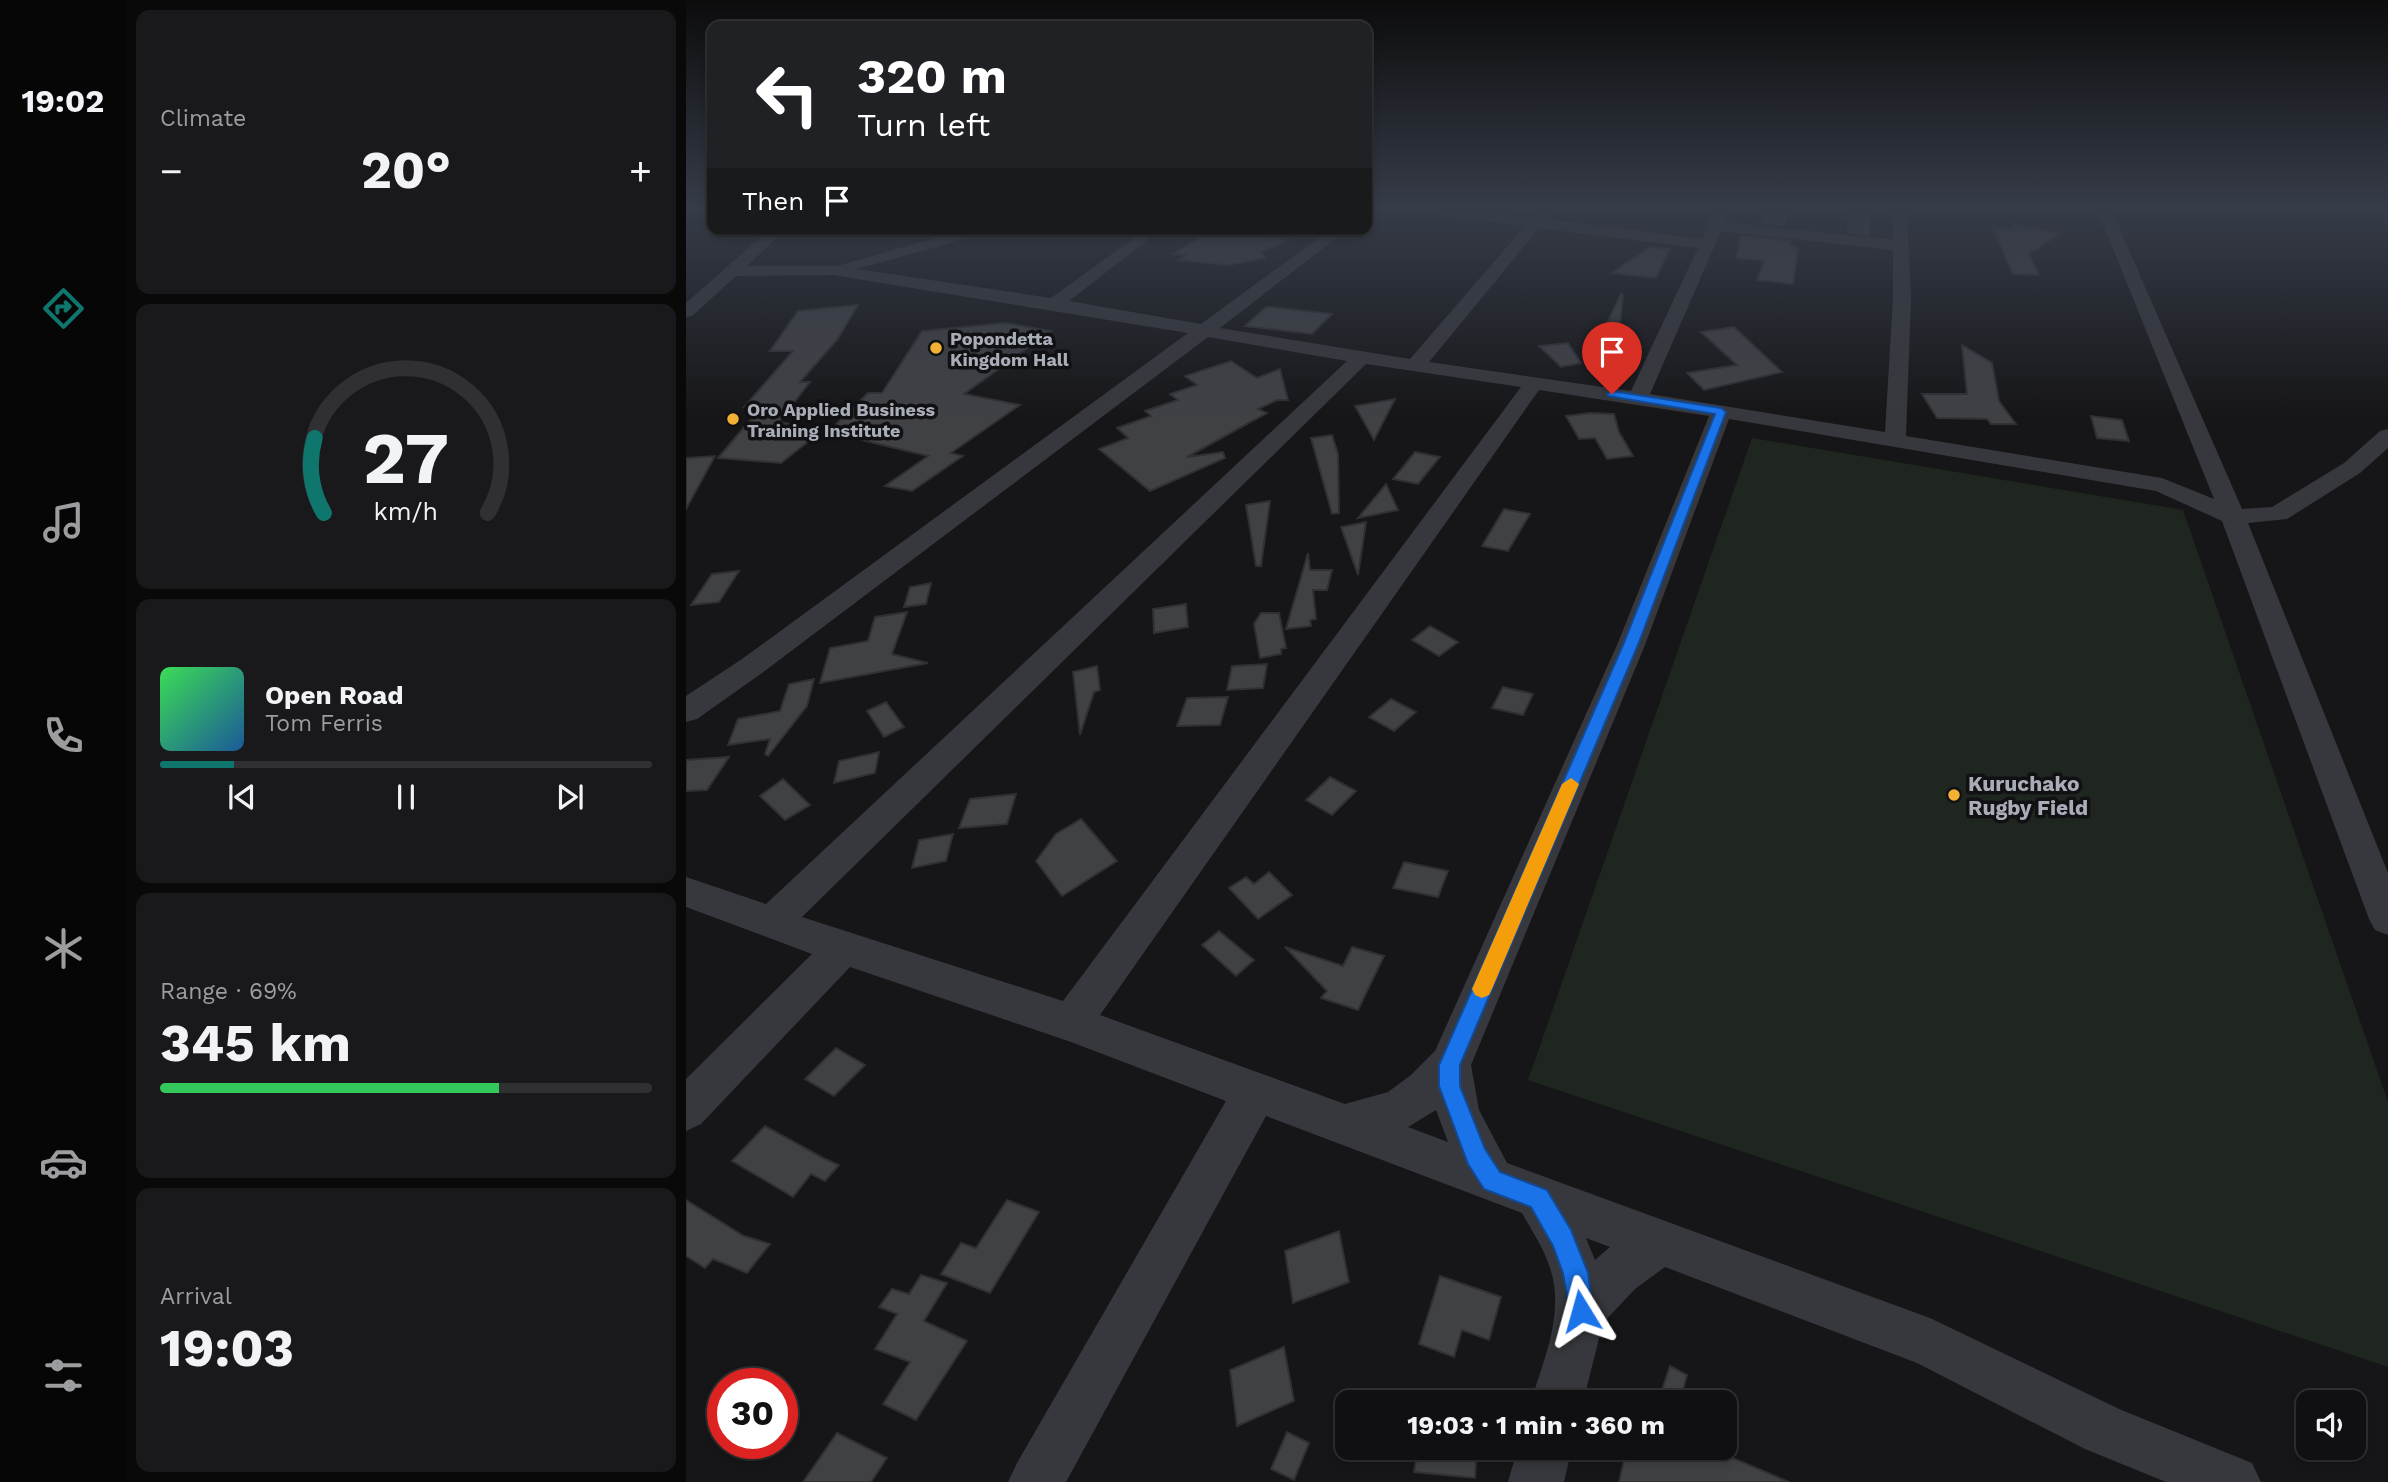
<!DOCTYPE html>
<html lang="en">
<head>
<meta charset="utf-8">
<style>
  body { margin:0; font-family:"Work Sans",sans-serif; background:#19191b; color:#f1f3f6; height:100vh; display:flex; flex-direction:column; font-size:26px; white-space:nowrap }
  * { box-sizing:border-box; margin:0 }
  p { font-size:23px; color:#9c9d9f }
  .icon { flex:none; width:38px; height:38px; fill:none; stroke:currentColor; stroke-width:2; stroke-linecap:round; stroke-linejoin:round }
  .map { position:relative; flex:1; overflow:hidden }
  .details { display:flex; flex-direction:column; gap:10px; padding:10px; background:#09090a; width:560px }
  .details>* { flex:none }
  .hud { position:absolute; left:21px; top:21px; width:665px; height:214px; border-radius:14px; box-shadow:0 4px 10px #0003,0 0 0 2px #303032; background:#202124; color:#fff; overflow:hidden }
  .fabs { position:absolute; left:1610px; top:1390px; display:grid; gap:14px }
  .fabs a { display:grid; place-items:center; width:70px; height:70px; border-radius:14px; background:#101012; box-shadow:0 4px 10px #0003,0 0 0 2px #303032; font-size:35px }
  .speed { position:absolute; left:21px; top:1368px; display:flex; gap:14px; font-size:35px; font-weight:700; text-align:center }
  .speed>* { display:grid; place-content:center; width:91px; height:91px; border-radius:50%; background:#101012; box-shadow:0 4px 10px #0003,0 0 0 2px #303032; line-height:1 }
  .speed .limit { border:10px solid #d22; background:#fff; color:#111 }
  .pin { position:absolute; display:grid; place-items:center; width:60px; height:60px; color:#fff; margin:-72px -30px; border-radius:50% 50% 50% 0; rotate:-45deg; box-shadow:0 0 7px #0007 }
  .pin .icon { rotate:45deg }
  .me { position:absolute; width:77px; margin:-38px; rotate:352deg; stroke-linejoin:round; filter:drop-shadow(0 0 5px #0008) }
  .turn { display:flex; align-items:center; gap:24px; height:147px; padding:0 35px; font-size:32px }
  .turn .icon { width:91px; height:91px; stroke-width:2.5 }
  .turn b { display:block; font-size:49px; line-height:60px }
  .then { display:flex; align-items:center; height:66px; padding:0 35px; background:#0003; gap:14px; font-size:26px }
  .big { font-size:52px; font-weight:700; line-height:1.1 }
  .details .card { flex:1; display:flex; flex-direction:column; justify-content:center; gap:10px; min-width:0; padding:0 24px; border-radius:14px; background:#19191b }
  .details .dial { align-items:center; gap:0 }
  .dial svg { height:182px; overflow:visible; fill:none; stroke:#303032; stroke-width:7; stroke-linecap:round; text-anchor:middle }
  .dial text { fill:#f1f3f6; stroke:none }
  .song { display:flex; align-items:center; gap:21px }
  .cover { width:84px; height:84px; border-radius:10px; background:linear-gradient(135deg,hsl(130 70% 55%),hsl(210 70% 35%)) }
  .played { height:7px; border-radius:4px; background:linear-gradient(90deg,#0f766e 15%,#303032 15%) }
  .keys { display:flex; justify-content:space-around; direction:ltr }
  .heat { display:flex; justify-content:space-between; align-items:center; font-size:38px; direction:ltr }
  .charge { height:10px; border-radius:5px; background:linear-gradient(90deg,#34c759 69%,#303032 0) }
  .trip { position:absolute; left:649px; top:1390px; width:402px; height:70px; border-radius:14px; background:#101012; box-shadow:0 4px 10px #0003,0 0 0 2px #303032; font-weight:700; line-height:70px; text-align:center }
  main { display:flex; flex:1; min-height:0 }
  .tabs { display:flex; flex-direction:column; width:126px; justify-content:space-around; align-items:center; background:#060607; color:#9c9d9f }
  .tabs .icon { width:49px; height:49px }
  .tabs .selected { color:#0f766e }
  .tabs b { font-size:32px; color:#f1f3f6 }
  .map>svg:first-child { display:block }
  .green { fill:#1e261f }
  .building { fill:#404145; stroke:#303034; stroke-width:2 }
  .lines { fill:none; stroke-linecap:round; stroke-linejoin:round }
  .minor { fill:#37383d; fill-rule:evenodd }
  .route { fill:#1a73e8; stroke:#114b97; stroke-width:2 }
  .slow { fill:#f59e0b }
  .poi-dot { fill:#f2b134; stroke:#111113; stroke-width:2.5 }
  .labels { text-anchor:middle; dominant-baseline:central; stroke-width:7; stroke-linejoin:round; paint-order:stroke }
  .far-poi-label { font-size:18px; font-weight:bold; fill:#a8adb8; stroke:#111113; text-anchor:start }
  .poi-label { font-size:21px; font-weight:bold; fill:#a8adb8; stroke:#111113; text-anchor:start }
</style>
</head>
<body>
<main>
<nav class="tabs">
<b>19:02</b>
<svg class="icon selected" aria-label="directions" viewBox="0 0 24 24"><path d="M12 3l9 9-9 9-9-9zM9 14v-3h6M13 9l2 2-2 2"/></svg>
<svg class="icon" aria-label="music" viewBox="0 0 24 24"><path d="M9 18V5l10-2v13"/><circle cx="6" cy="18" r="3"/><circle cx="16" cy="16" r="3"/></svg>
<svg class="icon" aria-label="phone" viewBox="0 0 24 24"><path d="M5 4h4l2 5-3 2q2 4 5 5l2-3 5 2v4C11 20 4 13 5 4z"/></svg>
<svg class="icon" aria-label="climate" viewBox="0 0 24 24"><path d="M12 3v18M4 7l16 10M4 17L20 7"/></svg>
<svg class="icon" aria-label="car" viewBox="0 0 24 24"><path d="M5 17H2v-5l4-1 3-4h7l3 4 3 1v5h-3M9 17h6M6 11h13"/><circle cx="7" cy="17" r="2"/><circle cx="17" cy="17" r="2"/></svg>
<svg class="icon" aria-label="filters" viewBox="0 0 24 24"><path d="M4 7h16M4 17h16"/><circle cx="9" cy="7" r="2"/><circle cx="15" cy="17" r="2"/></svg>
</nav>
<section class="details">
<div class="card"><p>Climate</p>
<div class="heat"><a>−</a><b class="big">20°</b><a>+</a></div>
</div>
<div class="card dial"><svg viewBox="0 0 100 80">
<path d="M14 69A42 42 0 1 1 86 69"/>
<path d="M14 69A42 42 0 0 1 10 36" stroke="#0f766e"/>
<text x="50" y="56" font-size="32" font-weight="700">27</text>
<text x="50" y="72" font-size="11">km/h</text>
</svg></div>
<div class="card">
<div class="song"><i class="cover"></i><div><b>Open Road</b><p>Tom Ferris</p></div></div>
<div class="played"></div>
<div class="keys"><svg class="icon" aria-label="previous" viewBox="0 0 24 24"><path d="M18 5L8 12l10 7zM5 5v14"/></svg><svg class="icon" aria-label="pause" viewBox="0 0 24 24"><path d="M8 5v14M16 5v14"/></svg><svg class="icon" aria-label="next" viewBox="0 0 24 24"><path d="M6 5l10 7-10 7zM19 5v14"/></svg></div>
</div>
<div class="card"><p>Range · 69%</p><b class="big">345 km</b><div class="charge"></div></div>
<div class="card"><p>Arrival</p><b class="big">19:03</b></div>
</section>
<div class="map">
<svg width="1702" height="1482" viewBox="0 0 1702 1482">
  <rect width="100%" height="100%" fill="#161618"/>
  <path class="green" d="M 1066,438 L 1497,510 L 1702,1102 L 1702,1367 L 842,1080 Z"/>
  <path class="building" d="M 1162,209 L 1184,209 L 1183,235 L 1162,233 Z
    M 1080,211 L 1101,213 L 1098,226 L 1074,223 Z
    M 1326,224 L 1373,234 L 1343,254 L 1353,275 L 1327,274 L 1307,228 L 1329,230 Z
    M 526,230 L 604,240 L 575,252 L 580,258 L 541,265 L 493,260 L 500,255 L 487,254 Z
    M 1055,236 L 1104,241 L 1103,245 L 1110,246 L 1109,249 L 1112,249 L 1107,284 L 1071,280 L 1078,261 L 1050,258 Z
    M 964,247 L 984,249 L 970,278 L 926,273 Z
    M 935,294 L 937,295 L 928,383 L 904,357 Z
    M 172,305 L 151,340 L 114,382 L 124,382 L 93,422 L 137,430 L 95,463 L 32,458 L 76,406 L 58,407 L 107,351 L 84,351 L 112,311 Z
    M 580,307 L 585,307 L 646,314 L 626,334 L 559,326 Z
    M 320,323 L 365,331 L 278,394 L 334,405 L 265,453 L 277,456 L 226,491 L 199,486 L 242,456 L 142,432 L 182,393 L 196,393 L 236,331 Z
    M 1048,327 L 1096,372 L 1018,390 L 1001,373 L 1051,365 L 1015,332 Z
    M 882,343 L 895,363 L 875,367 L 853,346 Z
    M 1276,345 L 1306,363 L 1313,401 L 1330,424 L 1305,424 L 1301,419 L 1251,418 L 1236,394 L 1281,394 Z
    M 545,361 L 571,378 L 594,369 L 602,400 L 591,400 L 572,409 L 581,413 L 501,457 L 537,452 L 539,458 L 464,491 L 413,449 L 442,438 L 431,428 L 465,416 L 459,411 L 492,400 L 484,394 L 511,385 L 499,376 Z
    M 709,399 L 688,440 L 669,406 Z
    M 904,413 L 928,414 L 933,432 L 947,456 L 921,459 L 909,438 L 893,439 L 880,416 Z
    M 1405,416 L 1436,420 L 1443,441 L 1411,438 Z
    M 646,435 L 652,454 L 653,513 L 646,514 L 625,438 Z
    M 729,452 L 754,457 L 732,484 L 707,479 Z
    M 29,456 L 0,509 L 0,458 Z
    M 700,484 L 712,510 L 672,518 Z
    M 584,501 L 575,566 L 570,566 L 560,505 Z
    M 818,509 L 844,514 L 822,551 L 796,546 Z
    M 680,522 L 672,575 L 655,527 Z
    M 622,553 L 624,570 L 646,570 L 641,590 L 627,590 L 630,619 L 624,620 L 625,626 L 600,629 Z
    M 53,571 L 33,602 L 5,605 L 26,574 Z
    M 245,583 L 240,604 L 218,607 L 224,587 Z
    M 500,604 L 502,627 L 468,633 L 467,609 Z
    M 221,612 L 206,654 L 242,663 L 134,683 L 144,648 L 182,641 L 189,617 Z
    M 575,613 L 593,613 L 600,648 L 595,649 L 595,654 L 574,658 L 568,624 Z
    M 744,626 L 772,642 L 753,656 L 726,640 Z
    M 581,664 L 577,688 L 541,690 L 546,666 Z
    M 411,666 L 414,690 L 408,692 L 394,735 L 387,672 Z
    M 128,679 L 121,706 L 82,756 L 79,754 L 84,739 L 42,745 L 52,719 L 94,711 L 103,684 Z
    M 817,687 L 847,694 L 837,715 L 806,708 Z
    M 542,697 L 534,725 L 491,726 L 501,698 Z
    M 705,699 L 730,712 L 708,731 L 683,717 Z
    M 200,702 L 218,727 L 198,737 L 181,711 Z
    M 193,752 L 189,773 L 148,783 L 153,761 Z
    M 43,757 L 21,790 L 0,791 L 0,760 Z
    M 644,777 L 670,791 L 646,815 L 620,800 Z
    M 97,779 L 124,805 L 99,820 L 74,796 Z
    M 330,794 L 321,824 L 273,828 L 284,799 Z
    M 395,819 L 431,861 L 376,896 L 350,861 L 370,834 Z
    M 267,834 L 260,861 L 226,868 L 233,840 Z
    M 718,862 L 762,871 L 752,897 L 707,888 Z
    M 583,872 L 606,895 L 572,919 L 543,888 L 560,877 L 568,884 Z
    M 533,931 L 568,960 L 550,976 L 516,945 Z
    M 599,947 L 657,966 L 666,947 L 698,956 L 672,1010 L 635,998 L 641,991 Z
    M 150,1048 L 179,1065 L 148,1096 L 119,1079 Z
    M 79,1126 L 137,1158 L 153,1165 L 139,1181 L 125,1174 L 107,1197 L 46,1161 Z
    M 0,1200 L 58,1236 L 84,1244 L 61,1273 L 27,1259 L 19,1268 L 0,1256 Z
    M 321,1200 L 353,1212 L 304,1293 L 255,1274 L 275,1243 L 290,1248 Z
    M 653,1231 L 663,1282 L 607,1303 L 599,1251 Z
    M 235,1275 L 261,1283 L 238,1321 L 281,1341 L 230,1420 L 197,1404 L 224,1362 L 189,1349 L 211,1314 L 193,1307 L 206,1289 L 223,1294 Z
    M 754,1276 L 815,1297 L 803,1340 L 776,1330 L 768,1357 L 733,1344 Z
    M 598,1347 L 608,1401 L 551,1426 L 544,1370 Z
    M 984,1366 L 1001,1375 L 994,1401 L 976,1390 Z
    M 601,1432 L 623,1443 L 608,1480 L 585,1469 Z
    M 151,1433 L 201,1458 L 185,1482 L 117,1482 Z
    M 732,1447 L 791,1447 L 789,1478 L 728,1472 Z
    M 941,1447 L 1021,1447 L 1103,1482 L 933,1482 Z"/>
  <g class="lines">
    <path class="minor" d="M 681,209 L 689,209 L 681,214 Z
      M 733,209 L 775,209 L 846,218 L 853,209 L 868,209 L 860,219 L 1016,239 L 1030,209 L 1044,209 L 1039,222 L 1207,240 L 1207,209 L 1221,209 L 1225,298 L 1220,436 L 1476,478 L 1528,499 L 1411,209 L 1425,209 L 1556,509 L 1586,507 L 1658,463 L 1694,431 L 1702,429 L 1702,448 L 1674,473 L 1601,519 L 1562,523 L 1702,873 L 1702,935 L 1689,930 L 1683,919 L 1536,521 L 1470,491 L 1043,419 L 959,645 L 785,1065 L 793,1110 L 821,1163 L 1244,1318 L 1433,1409 L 1566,1463 L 1575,1482 L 1480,1482 L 1399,1449 L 1231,1363 L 979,1267 L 949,1289 L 917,1323 L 897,1402 L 845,1402 C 858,1358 879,1313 864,1268 C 858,1249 846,1231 836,1213 L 580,1116 L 380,1482 L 322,1482 L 331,1463 L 540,1101 L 385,1042 L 164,967 L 15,1124 L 0,1131 L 0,1079 L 126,954 L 0,907 L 0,877 L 80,904 L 661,361 L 522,337 L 76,673 L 11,719 L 0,722 L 0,696 L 56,659 L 502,333 L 147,275 L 50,276 L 6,316 L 0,317 L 0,303 L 84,229 L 100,229 L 61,266 L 151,266 L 281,229 L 306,229 L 304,232 L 171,269 L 365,298 L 458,231 L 466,236 L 463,239 L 383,301 L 515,324 L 645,229 L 662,229 L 534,328 L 724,359 L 839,226 L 740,213 ZM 853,228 L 1012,248 L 945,391 L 743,362 ZM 1035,231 L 1207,250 L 1207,298 L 1199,432 L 964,394 ZM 680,364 L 835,387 L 377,1001 L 116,917 ZM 853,390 L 1023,416 L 931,645 L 749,1051 L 725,1075 L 702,1092 L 659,1104 L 414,1015 ZM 750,1110 L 762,1142 L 722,1127 ZM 900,1238 L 924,1247 L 909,1260 Z
      M 832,1447 L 886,1447 L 878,1482 L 822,1482 Z"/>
  </g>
  <linearGradient id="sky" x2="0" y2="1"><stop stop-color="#0c0c0d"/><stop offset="0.5" stop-color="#363c48"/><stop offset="1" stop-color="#363c48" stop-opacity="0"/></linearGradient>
  <rect width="1702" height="416" fill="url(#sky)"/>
  <path class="route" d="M 926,391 L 1035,408 L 1040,412 L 952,645 L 774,1065 L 774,1086 L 799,1149 L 814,1172 L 861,1190 L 885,1230 L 902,1273 L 907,1311 L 904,1320 L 895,1323 L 886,1320 L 877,1273 L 867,1246 L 845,1207 L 798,1189 L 782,1164 L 753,1086 L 753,1065 L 937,645 L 1029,414 L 922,396 L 921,394 Z"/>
  <path class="slow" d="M 885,778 L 893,784 L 806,989 L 803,995 L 796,998 L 789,995 L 786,989 L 876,784 Z"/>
  <g class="poi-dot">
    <circle cx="250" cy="348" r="7"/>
    <circle cx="47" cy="419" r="7"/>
    <circle cx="1268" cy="795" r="7"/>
  </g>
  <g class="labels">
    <g class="far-poi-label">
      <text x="264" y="338">Popondetta<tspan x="264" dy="21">Kingdom Hall</tspan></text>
      <text x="61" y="409">Oro Applied Business<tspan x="61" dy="21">Training Institute</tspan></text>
    </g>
    <g class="poi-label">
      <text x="1282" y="783">Kuruchako<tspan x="1282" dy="24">Rugby Field</tspan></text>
    </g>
  </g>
</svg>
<div class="fabs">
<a><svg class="icon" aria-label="sound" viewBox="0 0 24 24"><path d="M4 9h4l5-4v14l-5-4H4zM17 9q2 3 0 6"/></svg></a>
</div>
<div class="speed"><div class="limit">30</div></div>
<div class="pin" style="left:926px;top:394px;background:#d93025"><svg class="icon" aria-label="arrive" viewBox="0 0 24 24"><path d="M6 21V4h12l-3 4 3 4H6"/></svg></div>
<svg class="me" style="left:895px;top:1311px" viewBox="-20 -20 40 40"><path d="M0-17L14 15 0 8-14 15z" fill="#1a73e8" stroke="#fff" stroke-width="4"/></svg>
<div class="trip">19:03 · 1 min · 360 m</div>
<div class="hud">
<div class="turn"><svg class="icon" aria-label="left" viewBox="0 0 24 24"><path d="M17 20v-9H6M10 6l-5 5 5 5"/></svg><div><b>320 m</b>Turn left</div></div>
<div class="then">Then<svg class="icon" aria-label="arrive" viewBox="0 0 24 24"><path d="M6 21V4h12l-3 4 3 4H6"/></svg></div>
</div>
</div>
</main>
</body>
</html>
